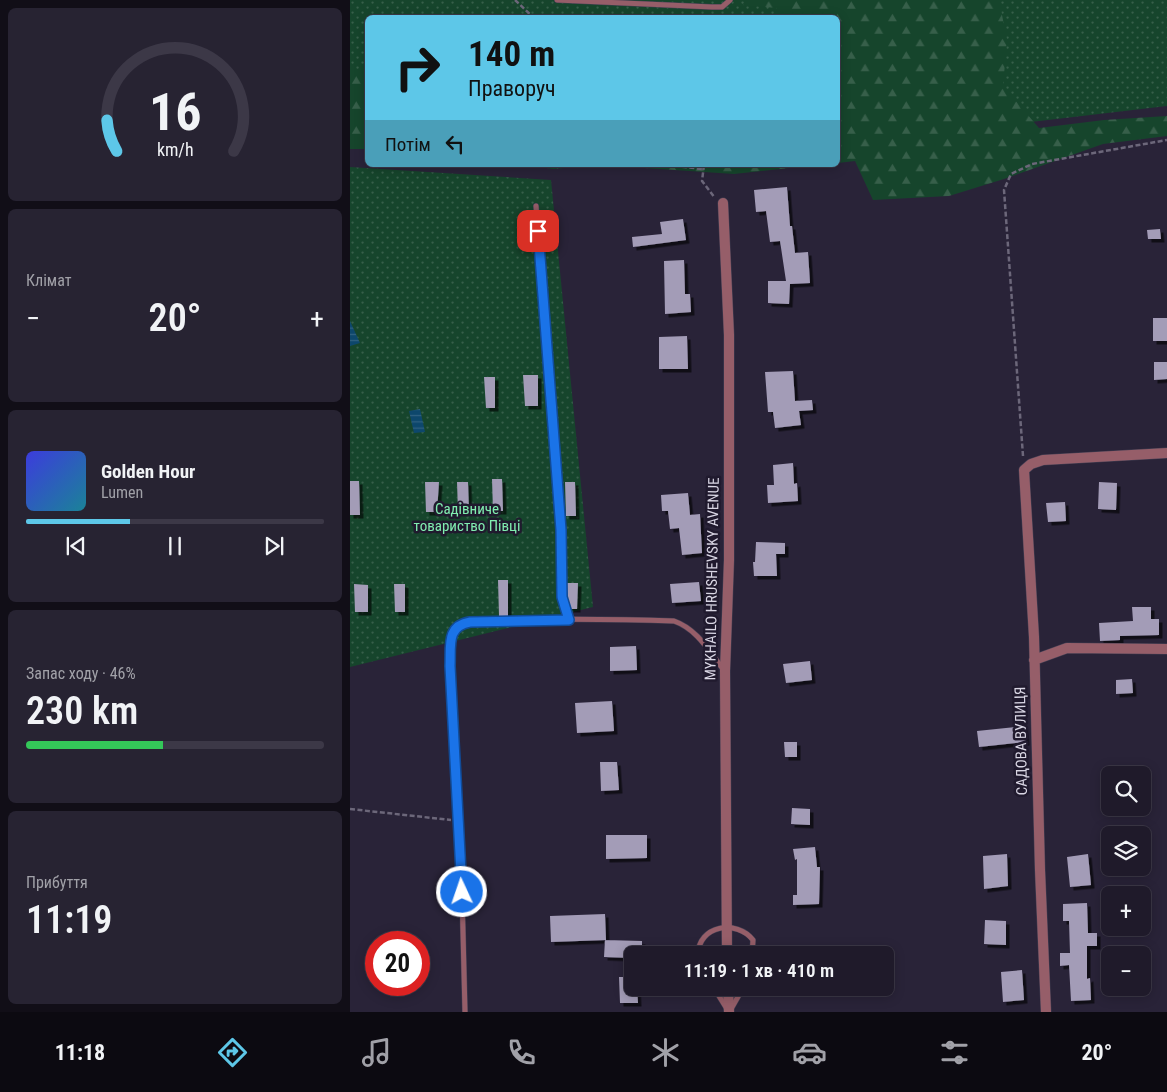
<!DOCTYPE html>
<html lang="uk">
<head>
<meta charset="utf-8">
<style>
  body { margin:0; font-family:"Roboto Condensed",sans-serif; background:#272332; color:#f1f3f6; height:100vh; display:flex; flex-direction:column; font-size:19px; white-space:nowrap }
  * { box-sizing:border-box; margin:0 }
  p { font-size:16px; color:#a1a1a8 }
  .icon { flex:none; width:28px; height:28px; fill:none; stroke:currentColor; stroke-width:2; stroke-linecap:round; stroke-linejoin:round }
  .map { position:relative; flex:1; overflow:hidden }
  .details { display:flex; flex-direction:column; gap:8px; padding:8px; background:#110e17; width:350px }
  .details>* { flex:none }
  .guide { position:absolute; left:15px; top:15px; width:475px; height:152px; border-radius:8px; box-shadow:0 2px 12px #0003,0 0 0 1px #3c3847; background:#5dc7e8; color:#111; overflow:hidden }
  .tools { position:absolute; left:751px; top:766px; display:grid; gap:10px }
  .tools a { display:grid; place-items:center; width:50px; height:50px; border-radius:8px; background:#1f1a2a; box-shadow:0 2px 12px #0003,0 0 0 1px #3c3847; font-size:25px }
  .speed { position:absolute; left:15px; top:931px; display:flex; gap:10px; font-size:25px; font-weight:700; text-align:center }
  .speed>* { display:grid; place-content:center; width:65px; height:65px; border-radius:50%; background:#1f1a2a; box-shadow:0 2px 12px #0003,0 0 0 1px #3c3847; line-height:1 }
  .speed .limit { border:8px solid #d22; background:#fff; color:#111 }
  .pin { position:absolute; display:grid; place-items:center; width:42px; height:42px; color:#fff; margin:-21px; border-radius:10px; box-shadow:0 2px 8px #0006 }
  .me { position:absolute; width:55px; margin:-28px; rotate:357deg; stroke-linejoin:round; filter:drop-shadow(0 0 4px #0008) }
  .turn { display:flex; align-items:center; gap:18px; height:105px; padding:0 20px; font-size:22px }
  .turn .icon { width:65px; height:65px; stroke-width:2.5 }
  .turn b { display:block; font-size:35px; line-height:42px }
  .then { display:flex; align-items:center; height:48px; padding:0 20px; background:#0003; gap:10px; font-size:19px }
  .big { font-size:38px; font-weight:600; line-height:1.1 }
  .details .widget { flex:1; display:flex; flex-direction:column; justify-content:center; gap:8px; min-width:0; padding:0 18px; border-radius:8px; background:#272332 }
  .details .dial { align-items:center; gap:0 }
  .dial svg { height:130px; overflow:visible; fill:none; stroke:#3c3847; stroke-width:7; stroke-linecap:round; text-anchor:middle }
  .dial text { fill:#f1f3f6; stroke:none }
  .song { display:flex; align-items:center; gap:15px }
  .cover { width:60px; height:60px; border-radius:8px; background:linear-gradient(135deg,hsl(240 70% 55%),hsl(190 70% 35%)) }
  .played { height:5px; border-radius:2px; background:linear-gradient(90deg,#5dc7e8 35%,#3c3847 35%) }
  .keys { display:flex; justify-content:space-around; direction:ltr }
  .heat { display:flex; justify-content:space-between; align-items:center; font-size:28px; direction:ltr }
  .charge { height:8px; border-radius:4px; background:linear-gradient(90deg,#34c759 46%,#3c3847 0) }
  .trip { position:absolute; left:274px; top:946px; width:270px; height:50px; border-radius:8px; background:#1f1a2a; box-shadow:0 2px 12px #0003,0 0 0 1px #3c3847; font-weight:600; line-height:50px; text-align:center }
  .tabs { display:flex; height:80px; justify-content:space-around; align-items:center; background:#0c0a11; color:#a1a1a8 }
  .tabs .icon { width:35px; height:35px }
  .tabs .selected { color:#5dc7e8 }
  .tabs b { font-size:22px; color:#f1f3f6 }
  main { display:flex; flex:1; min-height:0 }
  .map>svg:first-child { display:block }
  .grass { fill:url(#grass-dots) }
  .forest { fill:url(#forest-firs) }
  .water { fill:url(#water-rules) }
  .building { fill:#a39cb7; filter:url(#shadow) }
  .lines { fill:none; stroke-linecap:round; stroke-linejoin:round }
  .service-casing { stroke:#454054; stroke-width:6 }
  .minor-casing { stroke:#454054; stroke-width:11 }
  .tertiary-casing { stroke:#454054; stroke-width:11 }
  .path { stroke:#6c677a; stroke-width:2.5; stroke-dasharray:5 2.5; stroke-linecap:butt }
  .service { stroke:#965e69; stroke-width:5 }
  .minor { stroke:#965e69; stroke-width:10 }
  .tertiary { stroke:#965e69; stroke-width:10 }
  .route-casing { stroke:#114b97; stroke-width:12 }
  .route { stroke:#1a73e8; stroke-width:9 }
  .labels { text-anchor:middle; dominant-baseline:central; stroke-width:5; stroke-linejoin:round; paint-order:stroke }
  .park-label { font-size:15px; fill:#81eeb0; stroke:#201a2e }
  .street-label { font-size:15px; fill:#d9d6e4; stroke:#201a2e }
</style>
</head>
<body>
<main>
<section class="details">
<div class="widget dial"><svg viewBox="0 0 100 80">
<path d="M14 69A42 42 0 1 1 86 69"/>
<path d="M14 69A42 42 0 0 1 8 50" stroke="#5dc7e8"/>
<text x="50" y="56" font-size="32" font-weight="700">16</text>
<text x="50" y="72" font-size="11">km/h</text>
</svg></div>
<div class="widget"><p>Клімат</p>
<div class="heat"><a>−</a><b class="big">20°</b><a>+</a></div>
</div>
<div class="widget">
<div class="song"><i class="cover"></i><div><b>Golden Hour</b><p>Lumen</p></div></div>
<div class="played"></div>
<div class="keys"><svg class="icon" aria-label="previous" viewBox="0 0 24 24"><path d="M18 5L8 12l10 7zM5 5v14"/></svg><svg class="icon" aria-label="pause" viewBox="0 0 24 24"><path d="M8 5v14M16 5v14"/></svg><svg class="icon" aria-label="next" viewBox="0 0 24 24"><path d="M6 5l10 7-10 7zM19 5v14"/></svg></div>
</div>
<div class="widget"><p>Запас ходу · 46%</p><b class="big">230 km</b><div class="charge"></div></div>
<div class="widget"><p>Прибуття</p><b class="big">11:19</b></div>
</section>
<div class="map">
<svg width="817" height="1012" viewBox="0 0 817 1012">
  <defs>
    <pattern id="grass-dots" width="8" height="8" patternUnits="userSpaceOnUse" patternTransform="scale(1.25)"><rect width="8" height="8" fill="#16452c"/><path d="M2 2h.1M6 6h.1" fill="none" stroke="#375f4a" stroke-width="1.8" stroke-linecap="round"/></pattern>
    <pattern id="forest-firs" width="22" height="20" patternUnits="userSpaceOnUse" patternTransform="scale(1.25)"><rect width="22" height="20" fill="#16452c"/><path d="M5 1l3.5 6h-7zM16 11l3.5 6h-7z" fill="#375f4a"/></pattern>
    <pattern id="water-rules" width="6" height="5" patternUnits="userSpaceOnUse" patternTransform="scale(1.25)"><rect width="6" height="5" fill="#0d476c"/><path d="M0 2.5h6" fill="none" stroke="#306181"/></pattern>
    <filter id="shadow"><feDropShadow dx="3.5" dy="3.5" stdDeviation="0" flood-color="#0009"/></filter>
  </defs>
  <rect width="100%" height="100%" fill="#292338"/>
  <path class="grass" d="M 0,0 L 817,0 L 817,106 L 647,126 L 488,18 L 18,18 L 17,137 L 0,134 Z
    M 178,165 L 247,165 L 203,169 Z
    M 0,167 L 201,180 L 243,607 L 0,667 Z"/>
  <path class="forest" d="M 396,0 L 649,0 L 657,40 L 653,86 L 689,128 L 754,120 L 817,116 L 817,136 L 753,144 L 654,179 L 599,196 L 523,200 L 505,161 L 488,163 L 488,18 L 425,17 L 427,8 L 393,5 Z
    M 0,69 L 17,70 L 17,149 L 0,149 Z
    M 250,165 L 466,165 L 384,174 Z"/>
  <path class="water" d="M 0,321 L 10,343 L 0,346 Z
    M 70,409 L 75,432 L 64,433 L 59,411 Z"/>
  <path class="building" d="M 437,187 L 440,226 L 442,226 L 445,253 L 458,252 L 460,283 L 440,284 L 439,304 L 418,303 L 418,281 L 436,281 L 430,241 L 420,242 L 416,211 L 406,212 L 404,190 Z
    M 333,219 L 336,240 L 283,247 L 282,237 L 312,234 L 310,222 Z
    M 810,229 L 811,239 L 798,239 L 797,230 Z
    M 334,260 L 335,294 L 340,294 L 341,312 L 315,314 L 314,261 Z
    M 803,318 L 817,318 L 817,341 L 803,341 Z
    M 337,336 L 338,369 L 309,369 L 309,337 Z
    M 804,362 L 817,362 L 817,379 L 804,380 Z
    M 443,371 L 445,401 L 462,400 L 463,410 L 449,411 L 451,425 L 425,428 L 423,412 L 418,412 L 415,372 Z
    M 173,375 L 188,375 L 188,406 L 175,406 Z
    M 134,377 L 145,377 L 145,408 L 136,408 Z
    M 443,463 L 444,484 L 447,483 L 448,501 L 418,503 L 417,485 L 424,485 L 423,465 Z
    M 142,479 L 152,479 L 153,511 L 143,511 Z
    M 0,481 L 9,481 L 10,515 L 0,515 Z
    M 75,482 L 89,482 L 87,512 L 76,512 Z
    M 107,482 L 118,482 L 119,512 L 108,512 Z
    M 215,482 L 225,482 L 226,516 L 216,516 Z
    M 749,482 L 767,483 L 766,510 L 748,509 Z
    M 338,493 L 340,515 L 350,514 L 352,553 L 332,555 L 329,528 L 320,529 L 318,511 L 312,511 L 311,495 Z
    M 715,502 L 716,521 L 698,522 L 696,503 Z
    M 406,542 L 435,543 L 435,554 L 426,554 L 427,576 L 404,576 L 403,562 L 405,562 Z
    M 148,580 L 158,580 L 158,616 L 149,616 Z
    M 349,582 L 351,601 L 322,603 L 320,584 Z
    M 216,583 L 228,583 L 227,609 L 220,609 L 217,599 Z
    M 4,584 L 18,585 L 18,612 L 5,612 Z
    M 44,584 L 55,584 L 55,612 L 45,612 Z
    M 782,607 L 801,607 L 801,619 L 809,619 L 809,635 L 770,636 L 770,640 L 750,641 L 749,623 L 783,621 Z
    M 286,646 L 287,670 L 260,671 L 260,647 Z
    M 460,661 L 462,680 L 436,683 L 433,664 Z
    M 782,679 L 783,693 L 766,694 L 766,680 Z
    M 262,701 L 264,731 L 227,733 L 225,703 Z
    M 674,726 L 676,742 L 629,747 L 627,731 Z
    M 434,742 L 447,742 L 447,757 L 435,757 Z
    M 250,762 L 267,762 L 269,790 L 251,791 Z
    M 442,808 L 460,809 L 460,825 L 441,824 Z
    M 256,835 L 297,835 L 297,858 L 256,859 Z
    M 465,847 L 467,867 L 470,867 L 469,904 L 443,905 L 443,895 L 447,895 L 447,859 L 445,860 L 443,849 Z
    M 657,854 L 658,886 L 634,889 L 633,856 Z
    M 738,854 L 741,885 L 720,887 L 717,857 Z
    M 737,903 L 738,933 L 747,933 L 747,946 L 737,946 L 737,979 L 740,978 L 741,1000 L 721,1001 L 719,965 L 710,966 L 710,953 L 720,953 L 719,921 L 713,921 L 713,904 Z
    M 255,914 L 256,940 L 201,942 L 200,916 Z
    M 635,920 L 656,921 L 656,945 L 634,944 Z
    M 255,940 L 292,941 L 292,955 L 282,955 L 282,958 L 254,957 Z
    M 672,970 L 674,1000 L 653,1002 L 651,972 Z
    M 269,977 L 282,977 L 282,988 L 287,988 L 288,1003 L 270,1003 Z"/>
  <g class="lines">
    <defs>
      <path id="service" d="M 207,0 L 362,7 L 372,7 L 380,0
        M 186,206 L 211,530 L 212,597 L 219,620
        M 348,955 C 348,925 387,919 403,940 L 402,955
        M 364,988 L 377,1009
        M 381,1009 L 393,988
        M 115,1012 L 112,892 L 101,666 C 101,655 98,634 108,626 C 120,616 297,620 324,621 C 347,629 359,651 373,669"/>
      <path id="minor" d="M 684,660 L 717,648 L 817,649
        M 696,1012 L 690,870 L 684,637 L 674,470 L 681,464 L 693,460 L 817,453"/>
      <path id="tertiary" d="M 373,203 L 379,335 L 379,560 L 375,671 L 377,955
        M 378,988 L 379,1012"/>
    </defs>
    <use href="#service" class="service-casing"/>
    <use href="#minor" class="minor-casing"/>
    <use href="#tertiary" class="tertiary-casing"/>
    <path class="path" d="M 165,0 L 184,18
      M 317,165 L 352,169
      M 354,165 L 352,181 L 365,198
      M 673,456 L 654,190 L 661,174 L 682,164 L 817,140
      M 0,809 L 101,820"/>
    <use href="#service" class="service"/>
    <use href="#minor" class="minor"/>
    <use href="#tertiary" class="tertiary"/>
  </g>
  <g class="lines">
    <defs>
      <path id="route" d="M 112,892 L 100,666 C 101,646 96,626 120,622 L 219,620 L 212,597 L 211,530 L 188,231"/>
    </defs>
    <use href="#route" class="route-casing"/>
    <use href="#route" class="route"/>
  </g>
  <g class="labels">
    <g class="park-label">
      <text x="117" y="509">Садівниче<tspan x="117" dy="17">товариство Півці</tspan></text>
    </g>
    <g class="street-label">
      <text transform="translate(362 579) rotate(-89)">MYKHAILO HRUSHEVSKY AVENUE</text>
      <text transform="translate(671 741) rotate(-91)">САДОВА ВУЛИЦЯ</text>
    </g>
  </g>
</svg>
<div class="tools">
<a><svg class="icon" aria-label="search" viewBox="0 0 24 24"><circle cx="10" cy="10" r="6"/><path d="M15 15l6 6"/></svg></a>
<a><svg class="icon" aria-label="layers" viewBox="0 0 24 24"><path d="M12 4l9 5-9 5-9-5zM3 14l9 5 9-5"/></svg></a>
<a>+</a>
<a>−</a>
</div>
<div class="speed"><div class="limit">20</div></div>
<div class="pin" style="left:188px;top:231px;background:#d93025"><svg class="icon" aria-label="arrive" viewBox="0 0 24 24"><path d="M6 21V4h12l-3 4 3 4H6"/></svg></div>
<svg class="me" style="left:112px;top:892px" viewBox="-20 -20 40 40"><circle r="17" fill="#1a73e8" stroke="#fff" stroke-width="3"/><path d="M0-11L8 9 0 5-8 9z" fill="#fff"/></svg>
<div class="trip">11:19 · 1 хв · 410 m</div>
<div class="guide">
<div class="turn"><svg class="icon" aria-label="right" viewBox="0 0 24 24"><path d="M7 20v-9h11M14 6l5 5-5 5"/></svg><div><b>140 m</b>Праворуч</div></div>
<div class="then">Потім<svg class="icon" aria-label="left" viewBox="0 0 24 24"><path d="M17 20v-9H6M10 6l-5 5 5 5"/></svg></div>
</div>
</div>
</main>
<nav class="tabs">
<b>11:18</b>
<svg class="icon selected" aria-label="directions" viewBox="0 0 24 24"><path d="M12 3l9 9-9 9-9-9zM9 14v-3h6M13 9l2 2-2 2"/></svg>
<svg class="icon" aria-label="music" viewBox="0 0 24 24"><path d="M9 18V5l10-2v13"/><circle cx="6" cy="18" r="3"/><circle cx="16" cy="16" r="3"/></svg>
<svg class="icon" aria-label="phone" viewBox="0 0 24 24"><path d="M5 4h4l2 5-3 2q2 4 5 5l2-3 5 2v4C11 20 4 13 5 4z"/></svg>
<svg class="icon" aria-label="climate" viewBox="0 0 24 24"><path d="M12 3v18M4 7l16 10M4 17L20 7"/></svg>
<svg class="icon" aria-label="car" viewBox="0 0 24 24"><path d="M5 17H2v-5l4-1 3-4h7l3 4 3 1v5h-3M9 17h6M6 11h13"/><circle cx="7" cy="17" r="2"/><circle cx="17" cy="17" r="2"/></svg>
<svg class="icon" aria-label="filters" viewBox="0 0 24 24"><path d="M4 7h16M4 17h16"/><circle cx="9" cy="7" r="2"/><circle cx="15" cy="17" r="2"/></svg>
<b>20°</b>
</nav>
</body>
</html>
